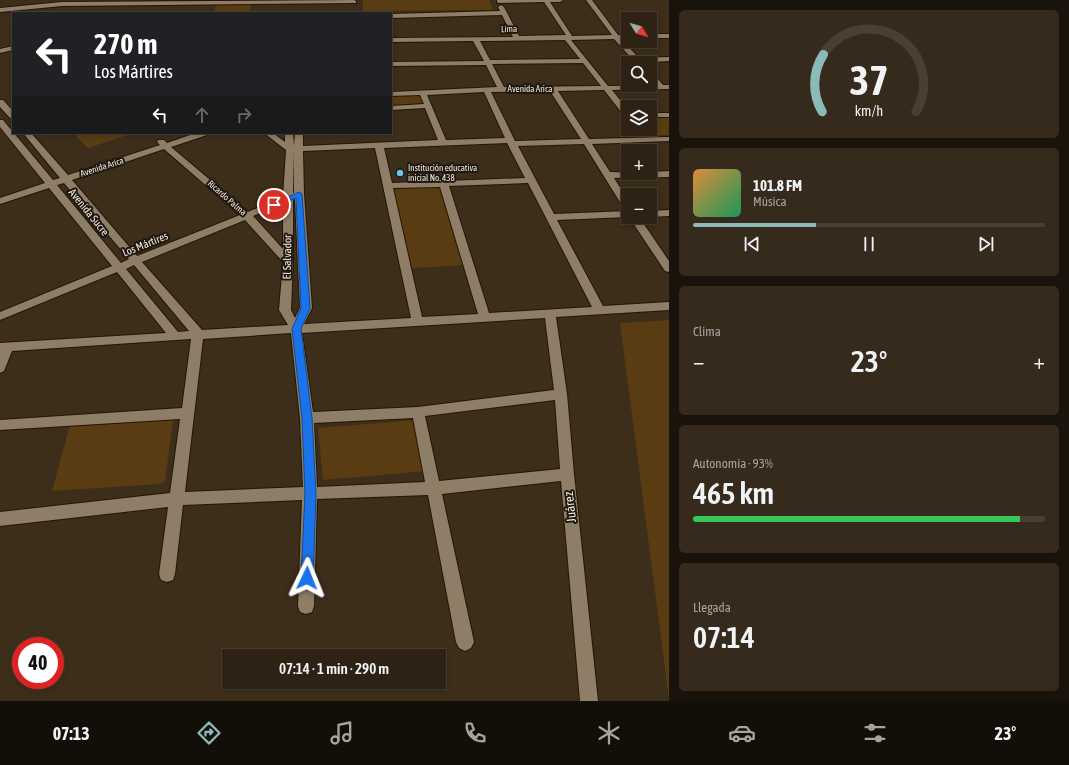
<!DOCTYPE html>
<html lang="es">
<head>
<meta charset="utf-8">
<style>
  body { margin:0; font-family:"Asap Condensed",sans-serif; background:#362a1d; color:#f1f3f6; height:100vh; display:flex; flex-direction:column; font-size:15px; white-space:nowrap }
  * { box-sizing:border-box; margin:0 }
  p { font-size:13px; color:#a7a4a0 }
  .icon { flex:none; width:22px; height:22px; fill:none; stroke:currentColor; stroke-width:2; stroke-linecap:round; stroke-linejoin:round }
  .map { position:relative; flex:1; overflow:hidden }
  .drawer { display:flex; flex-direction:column; gap:10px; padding:10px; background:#19130b; width:400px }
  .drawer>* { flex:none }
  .guide { position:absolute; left:12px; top:12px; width:380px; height:122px; border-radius:0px; box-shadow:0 2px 6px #0003,0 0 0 1px #493f34; background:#202124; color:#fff; overflow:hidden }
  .needle { width:26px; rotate:127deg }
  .tools { position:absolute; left:621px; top:12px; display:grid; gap:8px }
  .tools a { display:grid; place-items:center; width:36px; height:36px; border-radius:0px; background:#2e2214; box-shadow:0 2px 6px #0003,0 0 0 1px #493f34; font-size:20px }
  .speed { position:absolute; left:12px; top:637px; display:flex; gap:8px; font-size:20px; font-weight:700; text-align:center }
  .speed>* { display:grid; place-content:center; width:52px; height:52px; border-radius:50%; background:#2e2214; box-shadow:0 2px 6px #0003,0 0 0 1px #493f34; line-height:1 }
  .speed .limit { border:6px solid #d22; background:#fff; color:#111 }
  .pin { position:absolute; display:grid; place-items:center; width:34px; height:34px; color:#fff; margin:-17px; border:2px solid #fff; border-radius:50%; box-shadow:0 1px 4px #0007 }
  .me { position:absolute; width:44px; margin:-22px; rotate:2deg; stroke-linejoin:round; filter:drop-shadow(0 0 3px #0008) }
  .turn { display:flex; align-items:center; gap:14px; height:84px; padding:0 16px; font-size:18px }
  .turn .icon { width:52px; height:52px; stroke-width:2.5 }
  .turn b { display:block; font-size:28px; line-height:34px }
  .lanes { display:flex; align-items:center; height:38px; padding:0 16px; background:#0003; justify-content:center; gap:20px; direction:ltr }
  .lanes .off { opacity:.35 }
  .big { font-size:30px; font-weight:600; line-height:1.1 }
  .drawer .card { flex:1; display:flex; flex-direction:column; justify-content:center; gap:6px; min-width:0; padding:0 14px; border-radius:6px; background:#362a1d }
  .drawer .dial { align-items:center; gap:0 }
  .dial svg { height:104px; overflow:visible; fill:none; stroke:#493f34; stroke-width:7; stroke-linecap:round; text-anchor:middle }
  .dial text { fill:#f1f3f6; stroke:none }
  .song { display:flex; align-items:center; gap:12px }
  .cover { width:48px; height:48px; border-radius:6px; background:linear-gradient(135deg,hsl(30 70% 55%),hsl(150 70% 35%)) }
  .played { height:4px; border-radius:2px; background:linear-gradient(90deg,#8bbbb9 35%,#493f34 35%) }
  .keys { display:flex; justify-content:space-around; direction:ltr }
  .heat { display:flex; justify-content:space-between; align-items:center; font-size:22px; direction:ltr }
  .charge { height:6px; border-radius:3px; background:linear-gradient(90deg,#34c759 93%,#493f34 0) }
  .trip { position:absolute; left:222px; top:649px; width:224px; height:40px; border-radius:0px; background:#2e2214; box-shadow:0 2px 6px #0003,0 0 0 1px #493f34; font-weight:600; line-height:40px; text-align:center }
  .dock { display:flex; height:64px; justify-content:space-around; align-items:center; background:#120e08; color:#a7a4a0 }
  .dock .icon { width:28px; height:28px }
  .dock .on { color:#8bbbb9 }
  .dock b { font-size:18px; color:#f1f3f6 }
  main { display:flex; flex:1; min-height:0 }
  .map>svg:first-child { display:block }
  .green { fill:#593c12 }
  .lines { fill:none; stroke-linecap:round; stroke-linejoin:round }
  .minor-casing { stroke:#241604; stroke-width:2 }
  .minor { fill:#8e7d67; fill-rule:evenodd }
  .route { fill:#1a73e8; stroke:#114b97 }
  .poi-dot { fill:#66c4ef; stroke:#1f1810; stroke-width:1.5 }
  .labels { text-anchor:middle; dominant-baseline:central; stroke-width:4; stroke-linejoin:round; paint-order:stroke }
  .far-street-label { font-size:9px; fill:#f3e9de; stroke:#1f1810 }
  .far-poi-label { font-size:9px; fill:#f3e9de; stroke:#1f1810; text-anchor:start }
  .street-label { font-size:11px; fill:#f3e9de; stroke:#1f1810 }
  .near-street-label { font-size:13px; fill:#f3e9de; stroke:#1f1810 }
</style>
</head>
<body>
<main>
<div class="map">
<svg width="669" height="701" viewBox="0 0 669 701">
  <rect width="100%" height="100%" fill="#3d2e1b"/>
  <path class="green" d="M 363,0 L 489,0 L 493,10 L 363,11 Z
    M 216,5 L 251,5 L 249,13 L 213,13 Z
    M 420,95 L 424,104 L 391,106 L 391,96 Z
    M 650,117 L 669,117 L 669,135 L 649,135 L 643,129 L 650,129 Z
    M 73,133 L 134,133 L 88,148 Z
    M 439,186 L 464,265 L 412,268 L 393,188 Z
    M 669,320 L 669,699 L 620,323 Z
    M 170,418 L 173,421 L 165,481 L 160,484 L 52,491 L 70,425 Z
    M 416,420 L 427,471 L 323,480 L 318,428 Z"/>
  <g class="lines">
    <defs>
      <path id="minor" d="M 354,0 L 356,1 L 356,3 L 62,6 L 0,12 L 0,8 L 62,2 Z
        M 497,0 L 563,0 L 560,2 L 550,2 L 572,36 L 612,35 L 586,0 L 592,0 L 618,35 L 628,35 L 628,39 L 621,39 L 639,58 L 669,57 L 669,61 L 636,63 L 614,39 L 571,40 L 608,86 L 655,85 L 650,79 L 650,73 L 653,73 L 663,85 L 669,85 L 669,89 L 612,90 L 628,110 L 628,117 L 625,117 L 604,90 L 558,91 L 589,139 L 669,137 L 669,141 L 592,144 L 610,172 L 650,173 L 650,172 L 669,171 L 669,177 L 614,178 L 628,200 L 628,210 L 623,207 L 584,144 L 518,146 L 554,214 L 628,211 L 628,217 L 557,220 L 603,306 L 669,302 L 669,310 L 556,317 L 567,394 L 574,474 L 598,701 L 580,701 L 561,481 L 442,494 L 474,642 L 471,648 L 465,651 L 459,648 L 456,642 L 428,495 L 317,499 L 314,606 L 312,612 L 306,614 L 300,612 L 298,606 L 302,500 L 183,505 L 175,574 L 173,580 L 167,582 L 161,580 L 159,574 L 168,507 L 0,526 L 0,512 L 170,493 L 180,419 L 0,430 L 0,420 L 182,408 L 191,339 L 12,351 L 4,371 L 0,373 L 0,343 L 166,333 L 117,272 L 0,320 L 0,312 L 112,266 L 49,188 L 0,204 L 0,198 L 45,183 L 0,127 L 0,120 L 3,120 L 53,180 L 60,178 L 23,133 L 31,133 L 68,175 L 160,145 L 157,142 L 158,140 L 164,140 L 167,143 L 196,133 L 208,133 L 207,135 L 171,147 L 248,212 L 283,197 L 286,150 L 264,133 L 273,133 L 285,142 L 285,133 L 293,133 L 294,146 L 295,133 L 303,133 L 303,146 L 438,140 L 425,108 L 391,110 L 391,106 L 424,104 L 420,95 L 391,96 L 391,92 L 497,87 L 486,65 L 391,66 L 391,62 L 484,61 L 473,41 L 391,42 L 391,38 L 513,37 L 502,15 L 391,18 L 391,14 L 500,11 L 498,7 L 501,5 L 504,7 L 519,36 L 566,35 L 544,2 L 499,3 L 497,2 ZM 565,40 L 580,59 L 490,60 L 480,41 ZM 583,63 L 601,86 L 504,87 L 492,64 ZM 550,91 L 581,139 L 515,141 L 491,92 ZM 484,92 L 505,138 L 446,140 L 427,95 ZM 507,143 L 525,178 L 392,183 L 384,148 ZM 375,148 L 411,318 L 304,324 L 312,308 L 304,194 L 303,151 ZM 164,149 L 240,215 L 137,256 L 72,180 ZM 294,151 L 294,193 L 293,193 ZM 64,183 L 129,259 L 121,263 L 57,185 ZM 528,183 L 592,307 L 489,313 L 449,186 ZM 440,187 L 478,314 L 422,317 L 393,188 ZM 295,199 L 300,308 L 295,318 L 291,310 L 293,261 L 293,200 ZM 283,204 L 283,249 L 253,216 ZM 245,220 L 283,262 L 279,310 L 288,325 L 202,330 L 142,262 ZM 134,265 L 189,331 L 178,332 L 126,269 ZM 545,318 L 554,390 L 418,407 L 313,412 L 302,333 ZM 291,333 L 300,418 L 303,487 L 185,492 L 203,339 ZM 555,400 L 560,469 L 439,481 L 425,416 ZM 413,418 L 425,482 L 317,487 L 314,423 Z
        M 650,34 L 669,34 L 669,38 L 650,38 Z
        M 13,46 L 13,50 L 0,53 L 0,49 Z
        M 0,100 L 3,100 L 13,111 L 13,118 L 10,118 L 0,107 Z
        M 650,113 L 669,113 L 669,117 L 650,117 Z
        M 669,210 L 669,216 L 650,217 L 650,211 Z
        M 629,217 L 639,217 L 669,261 L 669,272 L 665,271 Z"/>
    </defs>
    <use href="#minor" class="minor-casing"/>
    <use href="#minor" class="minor"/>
  </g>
  <path class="route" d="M 299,192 L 302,194 L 310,308 L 301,329 L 312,418 L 316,494 L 313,578 L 311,583 L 307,584 L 303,583 L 301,578 L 305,494 L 302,418 L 292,329 L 301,308 L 296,198 L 277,206 L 272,206 L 271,205 Z"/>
  <circle class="poi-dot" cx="400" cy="173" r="4"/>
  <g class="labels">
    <g class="far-street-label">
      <text transform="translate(509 29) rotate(-1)">Lima</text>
      <text x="530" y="89">Avenida Arica</text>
      <text transform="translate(102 167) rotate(-18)">Avenida Arica</text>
      <text transform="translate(227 198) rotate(41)">Ricardo Palma</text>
    </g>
    <g class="far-poi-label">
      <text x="408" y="168">Institución educativa<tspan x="408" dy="10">inicial No. 438</tspan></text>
    </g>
    <g class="street-label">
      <text transform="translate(89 212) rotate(51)">Avenida Sucre</text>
      <text transform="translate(145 244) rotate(-22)">Los Mártires</text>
      <text transform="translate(287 257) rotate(-89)">El Salvador</text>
    </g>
    <g class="near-street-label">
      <text transform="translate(570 507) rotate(-96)">Juárez</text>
    </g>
  </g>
</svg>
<div class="tools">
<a><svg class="needle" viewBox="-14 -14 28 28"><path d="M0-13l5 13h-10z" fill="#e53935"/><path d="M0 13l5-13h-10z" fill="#a7a4a0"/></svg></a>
<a><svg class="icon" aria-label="search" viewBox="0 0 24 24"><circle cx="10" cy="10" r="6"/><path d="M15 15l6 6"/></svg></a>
<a><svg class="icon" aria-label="layers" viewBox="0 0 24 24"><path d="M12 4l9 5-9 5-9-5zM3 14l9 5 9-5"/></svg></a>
<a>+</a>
<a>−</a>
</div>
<div class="speed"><div class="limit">40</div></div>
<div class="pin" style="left:274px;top:205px;background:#d93025"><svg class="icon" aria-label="arrive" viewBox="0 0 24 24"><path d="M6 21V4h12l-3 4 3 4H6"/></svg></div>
<svg class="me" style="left:307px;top:578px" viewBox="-20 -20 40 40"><path d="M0-17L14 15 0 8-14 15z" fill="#1a73e8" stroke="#fff" stroke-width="4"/></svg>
<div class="trip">07:14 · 1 min · 290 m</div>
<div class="guide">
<div class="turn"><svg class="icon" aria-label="left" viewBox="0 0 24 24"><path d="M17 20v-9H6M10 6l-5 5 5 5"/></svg><div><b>270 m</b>Los Mártires</div></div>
<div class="lanes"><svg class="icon" aria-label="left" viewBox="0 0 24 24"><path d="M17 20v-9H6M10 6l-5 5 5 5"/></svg><svg class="icon off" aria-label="ahead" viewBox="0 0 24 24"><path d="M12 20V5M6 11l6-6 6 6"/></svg><svg class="icon off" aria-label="right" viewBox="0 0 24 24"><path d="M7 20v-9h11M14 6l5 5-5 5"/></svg></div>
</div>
</div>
<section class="drawer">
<div class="card dial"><svg viewBox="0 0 100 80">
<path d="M14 69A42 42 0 1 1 86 69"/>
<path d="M14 69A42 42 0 0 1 15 25" stroke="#8bbbb9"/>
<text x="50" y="56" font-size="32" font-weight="700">37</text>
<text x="50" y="72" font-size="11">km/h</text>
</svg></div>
<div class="card">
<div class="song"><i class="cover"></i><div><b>101.8 FM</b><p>Música</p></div></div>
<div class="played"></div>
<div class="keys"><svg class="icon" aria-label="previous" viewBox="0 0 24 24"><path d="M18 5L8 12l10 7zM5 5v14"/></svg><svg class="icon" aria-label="pause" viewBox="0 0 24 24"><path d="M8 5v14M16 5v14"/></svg><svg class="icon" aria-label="next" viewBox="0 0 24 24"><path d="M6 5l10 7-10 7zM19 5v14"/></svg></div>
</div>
<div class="card"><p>Clima</p>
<div class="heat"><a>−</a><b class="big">23°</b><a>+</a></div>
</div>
<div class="card"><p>Autonomía · 93%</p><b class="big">465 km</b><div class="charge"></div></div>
<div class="card"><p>Llegada</p><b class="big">07:14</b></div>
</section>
</main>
<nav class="dock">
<b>07:13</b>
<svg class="icon on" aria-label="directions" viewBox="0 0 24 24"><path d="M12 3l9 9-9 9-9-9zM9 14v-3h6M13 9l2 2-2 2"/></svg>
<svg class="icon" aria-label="music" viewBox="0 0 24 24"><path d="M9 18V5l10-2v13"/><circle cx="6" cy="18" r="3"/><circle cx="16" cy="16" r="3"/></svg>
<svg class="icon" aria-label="phone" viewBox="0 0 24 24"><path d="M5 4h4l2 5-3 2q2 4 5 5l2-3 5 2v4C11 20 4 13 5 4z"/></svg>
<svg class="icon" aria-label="climate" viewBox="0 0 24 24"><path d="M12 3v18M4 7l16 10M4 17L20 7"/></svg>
<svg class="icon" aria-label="car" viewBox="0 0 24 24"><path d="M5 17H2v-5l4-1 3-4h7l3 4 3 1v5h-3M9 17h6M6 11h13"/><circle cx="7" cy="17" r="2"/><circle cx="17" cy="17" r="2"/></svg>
<svg class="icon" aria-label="filters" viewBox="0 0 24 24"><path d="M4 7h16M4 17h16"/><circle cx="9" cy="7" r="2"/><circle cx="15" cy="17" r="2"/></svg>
<b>23°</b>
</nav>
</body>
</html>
